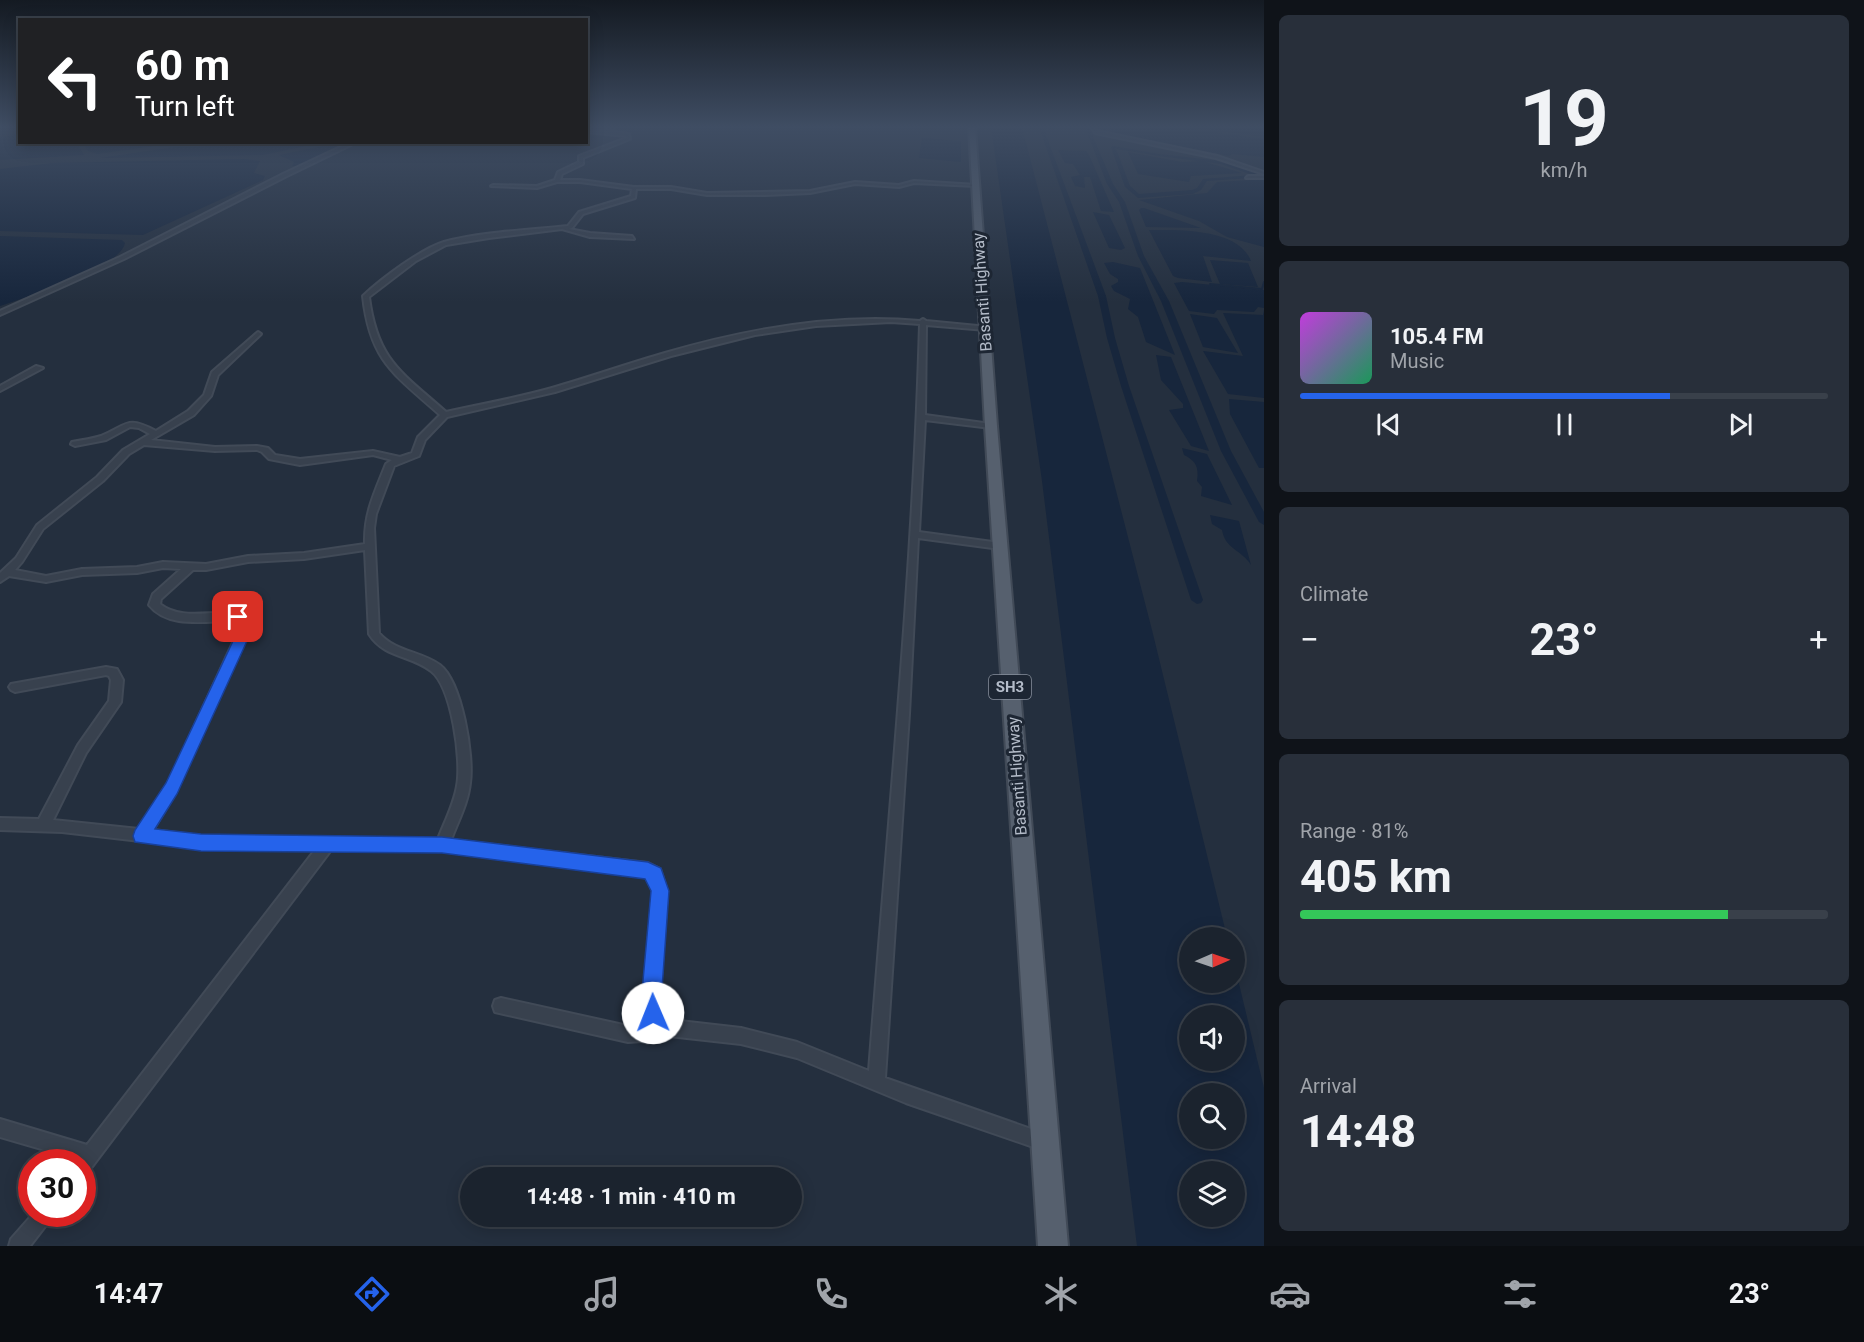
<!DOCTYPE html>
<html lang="en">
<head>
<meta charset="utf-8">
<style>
  body { margin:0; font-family:Roboto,sans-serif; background:#282f3a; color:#f1f3f6; height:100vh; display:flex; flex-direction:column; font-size:22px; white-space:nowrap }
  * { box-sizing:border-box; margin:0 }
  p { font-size:20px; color:#a0a4aa }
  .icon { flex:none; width:33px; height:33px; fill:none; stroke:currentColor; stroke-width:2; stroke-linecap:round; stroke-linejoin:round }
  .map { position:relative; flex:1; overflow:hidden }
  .panel { display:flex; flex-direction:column; gap:15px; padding:15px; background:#0f1319; width:600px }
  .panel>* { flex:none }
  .banner { position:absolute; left:18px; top:18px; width:570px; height:126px; border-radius:0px; box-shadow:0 3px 15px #0003,0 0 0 2px #39404a; background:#202124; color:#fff; overflow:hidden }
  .needle { width:39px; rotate:88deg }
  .buttons { position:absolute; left:1179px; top:927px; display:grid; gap:12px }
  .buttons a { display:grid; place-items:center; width:66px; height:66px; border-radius:50%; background:#1b232e; box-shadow:0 3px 15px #0003,0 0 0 2px #39404a; font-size:30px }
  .speed { position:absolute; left:18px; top:1149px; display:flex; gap:12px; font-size:30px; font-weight:700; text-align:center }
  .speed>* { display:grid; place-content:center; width:78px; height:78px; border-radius:50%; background:#1b232e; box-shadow:0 3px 15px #0003,0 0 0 2px #39404a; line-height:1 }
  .speed .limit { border:9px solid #d22; background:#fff; color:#111 }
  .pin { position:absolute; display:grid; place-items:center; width:51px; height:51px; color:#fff; margin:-26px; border-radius:12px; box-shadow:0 3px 9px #0006 }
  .me { position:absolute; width:66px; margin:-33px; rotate:359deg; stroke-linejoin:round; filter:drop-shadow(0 0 4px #0008) }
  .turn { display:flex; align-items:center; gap:21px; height:126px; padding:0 18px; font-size:27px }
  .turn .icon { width:78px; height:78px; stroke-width:2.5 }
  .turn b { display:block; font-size:42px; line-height:51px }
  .big { font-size:45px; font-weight:700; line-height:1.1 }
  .panel .card { flex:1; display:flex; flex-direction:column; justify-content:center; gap:9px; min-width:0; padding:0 21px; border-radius:9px; background:#282f3a }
  .panel .dial { align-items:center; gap:0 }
  .dial b { font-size:78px; line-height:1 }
  .song { display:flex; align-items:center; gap:18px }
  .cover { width:72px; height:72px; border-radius:9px; background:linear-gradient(135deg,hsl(290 70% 55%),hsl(150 70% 35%)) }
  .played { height:6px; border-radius:3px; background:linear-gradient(90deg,#2563eb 70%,#39404a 70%) }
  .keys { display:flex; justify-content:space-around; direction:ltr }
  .heat { display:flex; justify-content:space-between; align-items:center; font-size:33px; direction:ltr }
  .charge { height:9px; border-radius:4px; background:linear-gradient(90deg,#34c759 81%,#39404a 0) }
  .trip { position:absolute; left:460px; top:1167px; width:342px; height:60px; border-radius:30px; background:#1b232e; box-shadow:0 3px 15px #0003,0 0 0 2px #39404a; font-weight:700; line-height:60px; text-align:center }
  .dock { display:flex; height:96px; justify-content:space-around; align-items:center; background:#0b0e12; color:#a0a4aa }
  .dock .icon { width:42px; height:42px }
  .dock .current { color:#2563eb }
  .dock b { font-size:27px; color:#f1f3f6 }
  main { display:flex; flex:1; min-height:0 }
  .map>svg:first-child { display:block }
  .water { fill:#17263c; fill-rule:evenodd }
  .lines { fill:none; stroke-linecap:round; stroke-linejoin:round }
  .stream { stroke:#17263c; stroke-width:2 }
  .canal { fill:#17263c; fill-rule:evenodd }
  .minor-casing { stroke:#414a57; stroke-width:4 }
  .primary-casing { stroke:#414a57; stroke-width:4 }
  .minor { fill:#38414e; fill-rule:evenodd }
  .primary { fill:#56606e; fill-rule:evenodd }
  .route { fill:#2563eb; stroke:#184099; stroke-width:1.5 }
  .labels { text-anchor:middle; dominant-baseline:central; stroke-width:6; stroke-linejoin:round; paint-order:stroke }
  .shield { fill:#1d2633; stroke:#878f9c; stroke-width:1.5 }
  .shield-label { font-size:15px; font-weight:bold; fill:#b4bcc9 }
  .street-label { font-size:16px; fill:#b4bcc9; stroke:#1d2633 }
</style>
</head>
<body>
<main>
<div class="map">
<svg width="1264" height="1246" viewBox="0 0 1264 1246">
  <rect width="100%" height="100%" fill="#242f3e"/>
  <path class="water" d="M 991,127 L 1022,127 L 1152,630 L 1227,937 L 1190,938 L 1190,982 L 1234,982 L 1235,967 L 1264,1088 L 1264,1246 L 1137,1246 L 1042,481 ZM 1190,1016 L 1234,1016 L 1234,1060 L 1190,1060 ZM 1190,1094 L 1234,1094 L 1234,1138 L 1190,1138 ZM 1190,1172 L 1234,1172 L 1234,1216 L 1190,1216 Z
    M 1107,127 L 1176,127 L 1264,139 L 1264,157 L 1232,154 L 1229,156 L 1114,133 Z
    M 1192,127 L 1264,127 L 1264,137 Z
    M 19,135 L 20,142 L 77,143 L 84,155 L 0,160 L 0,137 Z
    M 922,138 L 961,141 L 961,162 L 919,158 Z
    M 82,143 L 177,143 L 97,154 L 88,151 Z
    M 315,144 L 263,155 L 100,158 L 175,147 Z
    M 333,144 L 344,145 L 297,166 L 292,166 L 294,162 L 279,155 Z
    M 1058,150 L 1086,151 L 1089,155 L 1114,212 L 1101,211 L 1090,177 L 1084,177 L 1085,188 L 1075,186 L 1071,177 L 1080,175 L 1073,164 L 1065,163 Z
    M 1128,152 L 1182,162 L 1202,161 L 1242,173 L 1191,176 L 1189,182 L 1138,174 Z
    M 245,159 L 260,161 L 254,173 L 265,176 L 263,180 L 143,235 L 0,231 L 0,169 L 53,163 Z
    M 1252,180 L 1264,180 L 1264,247 L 1227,237 L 1199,221 L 1139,200 L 1207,193 L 1217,182 Z
    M 1141,208 L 1144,208 L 1201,228 L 1146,227 L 1139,210 Z
    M 1093,212 L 1109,215 L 1125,248 L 1121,250 L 1109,248 Z
    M 1149,230 C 1179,230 1238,228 1251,261 L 1203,256 L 1212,282 L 1178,278 L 1173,276 Z
    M 0,236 L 122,240 L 125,243 C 120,269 26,297 0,306 Z
    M 1210,260 L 1248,263 L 1258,287 L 1220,284 Z
    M 1113,262 L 1140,268 L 1175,355 L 1146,342 L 1138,317 L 1128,309 L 1130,299 L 1114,291 L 1111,286 L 1118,282 L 1118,279 L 1110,274 L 1104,263 Z
    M 1182,282 L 1264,290 L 1264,308 L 1258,307 L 1254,312 L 1217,310 L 1214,314 L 1189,311 L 1174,283 Z
    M 1264,310 L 1264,398 L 1228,394 L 1203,351 L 1243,356 L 1223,313 L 1263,315 Z
    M 1190,314 L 1217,318 L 1238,353 L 1203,347 Z
    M 1156,355 L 1171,357 L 1209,451 L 1191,446 L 1169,410 L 1183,408 L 1183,404 L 1161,380 Z
    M 1229,399 L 1264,402 L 1264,468 L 1259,468 L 1230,414 Z
    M 1182,448 L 1207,454 L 1232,505 L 1201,496 L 1202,487 L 1197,481 C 1199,467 1196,461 1184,455 Z
    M 1210,515 L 1239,521 L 1251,565 C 1242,550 1225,549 1222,530 L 1212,524 Z"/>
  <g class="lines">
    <path class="stream" d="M 1210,284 L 1262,289 L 1264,282"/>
    <path class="canal" d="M 1039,127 L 1043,127 L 1106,296 L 1115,338 L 1129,386 L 1203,600 L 1201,603 L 1197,604 L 1191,600 L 1121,386 L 1107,338 L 1098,296 Z
      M 1085,127 L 1089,127 L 1113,184 L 1125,202 L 1144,256 L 1169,301 L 1231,451 L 1264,512 L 1264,525 L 1259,522 L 1221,451 L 1161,301 L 1138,256 L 1119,202 L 1107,184 Z
      M 1097,127 L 1102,127 L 1106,131 L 1201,152 L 1199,153 L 1104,133 Z
      M 1113,146 L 1159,154 L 1221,161 L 1264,175 L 1264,177 L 1207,181 L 1201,190 L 1193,194 L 1138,198 L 1125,187 L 1111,147 ZM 1116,149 L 1159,156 L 1221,164 L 1253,175 L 1203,179 L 1197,188 L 1192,190 L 1139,194 L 1130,186 Z"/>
    <defs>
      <path id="minor" d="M 610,127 L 615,127 L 608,131 L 629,134 L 630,139 L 583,158 L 583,164 L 562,174 L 560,180 L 580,180 L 634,187 L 671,187 L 707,193 L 810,191 L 855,182 L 899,185 L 914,181 L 977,185 L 975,186 L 914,183 L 899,187 L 855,184 L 810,193 L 766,195 L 707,195 L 671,189 L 636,189 L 635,198 L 583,214 L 572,228 L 569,229 L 590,233 L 632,236 L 634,239 L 590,237 L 562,229 L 489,238 L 446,245 L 416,261 L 369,297 C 377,360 401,372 446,412 C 481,404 517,398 552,388 C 590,377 627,364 665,353 C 747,329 835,313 920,321 L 923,319 L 926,321 L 988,327 L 989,328 L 986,330 L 926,325 L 925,415 L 991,424 L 995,426 L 991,428 L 925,420 L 919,532 L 1000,543 L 1005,546 L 1000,549 L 918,538 L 909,714 L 885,1078 L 1051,1136 L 1054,1142 L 1051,1148 L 1045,1151 L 906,1103 L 797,1058 L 741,1044 L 669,1036 L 659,1031 L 642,1041 L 628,1042 L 495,1012 L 493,1006 L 495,1000 L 501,998 L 628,1026 L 640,1025 L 650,1019 L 643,1003 L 653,891 L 649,878 L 646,877 L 442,851 L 331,850 L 88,1172 L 82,1175 L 82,1162 L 75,1162 L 76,1159 L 0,1137 L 0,1119 L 87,1145 L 315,850 L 201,848 L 62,832 L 0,830 L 0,818 L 39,819 L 78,745 L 109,701 L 111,680 L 109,676 L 106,675 L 15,692 L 11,690 L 9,687 L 11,684 L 106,667 L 117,669 L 123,680 L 121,702 L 86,753 L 53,820 L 139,829 L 168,784 L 241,625 L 240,622 L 237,621 C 209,620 169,630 149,605 L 153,594 L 181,569 L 163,568 L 137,573 L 82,575 L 46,582 L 9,576 L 0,582 L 0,573 L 16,558 L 37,525 L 97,477 L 123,450 L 150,434 L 139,428 L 130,427 L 106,440 L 75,446 L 71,444 L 72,442 C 82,440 92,439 101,436 C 128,425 126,415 156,431 L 188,411 L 204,395 L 212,372 L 258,332 L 261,334 L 260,335 L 218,375 L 211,396 L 194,415 L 151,440 L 215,447 L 257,446 L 268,448 L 275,455 L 300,459 L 373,451 L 400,457 L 412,453 L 418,437 L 440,415 C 394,374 370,361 363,296 C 381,279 421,249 444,242 C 481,232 530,230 568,226 L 579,212 L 631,196 L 632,189 L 580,182 L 557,182 L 537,188 L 491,186 L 493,185 L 537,186 L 555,180 L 558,172 L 579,162 L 579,156 L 626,138 L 626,136 L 586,132 L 586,130 L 603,131 ZM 891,322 L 920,324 C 913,574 888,823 869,1071 L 797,1042 L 741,1028 L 671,1020 L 665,1016 L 659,1003 L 667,891 L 660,869 L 648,863 L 451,840 C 458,821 468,803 470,783 C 474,756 462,682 440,665 C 421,651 395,652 379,633 L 374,528 L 376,514 L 394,466 L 419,456 L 425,440 L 447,417 L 555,392 L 671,356 L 755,335 L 816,326 ZM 144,445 L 215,451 L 257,450 L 262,452 L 269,459 L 300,465 L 373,455 L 392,460 L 386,464 C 375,492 364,513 365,544 L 304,553 L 248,556 L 206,564 L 163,562 L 137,567 L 82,569 L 46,576 L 15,570 L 22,562 L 43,529 L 103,481 L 129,454 ZM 365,550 L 369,634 C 384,658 411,655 431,671 C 452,687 462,761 457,786 C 454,804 445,821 438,839 L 201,836 L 153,830 L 176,792 L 251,625 L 249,617 C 220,605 186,624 160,604 L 161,599 L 193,570 L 206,570 L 248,562 L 304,559 Z
        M 1091,127 L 1095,127 L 1097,131 L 1217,156 L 1264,172 L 1264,174 L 1216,158 L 1095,133 Z
        M 351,142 L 357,142 L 287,176 L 124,259 L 0,315 L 0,311 L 120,257 L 283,174 Z
        M 1248,176 L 1264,176 L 1264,178 L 1246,178 Z
        M 36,366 L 43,368 L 0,391 L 0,386 Z
        M 33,1214 L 53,1214 L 50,1220 L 30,1246 L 9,1246 L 11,1239 Z"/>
      <path id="primary" d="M 969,127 L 975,127 L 997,426 L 1068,1246 L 1038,1246 L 985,426 Z"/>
    </defs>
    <use href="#minor" class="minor-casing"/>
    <use href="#primary" class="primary-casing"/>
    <use href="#minor" class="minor"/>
    <use href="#primary" class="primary"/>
  </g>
  <linearGradient id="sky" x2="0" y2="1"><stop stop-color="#141a22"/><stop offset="0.42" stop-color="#3f4d63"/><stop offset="1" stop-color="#3f4d63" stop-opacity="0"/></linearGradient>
  <rect width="1264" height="302" fill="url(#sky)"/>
  <path class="route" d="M 238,612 L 249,616 C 255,626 250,632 247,641 L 177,794 L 155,829 L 201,834 L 442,837 L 648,862 L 661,868 L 669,891 L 661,1003 L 663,1013 L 660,1020 L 653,1023 L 646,1020 L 641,1003 L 651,891 L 645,879 L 442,853 L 201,851 L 135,842 L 133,836 L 135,830 L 166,783 L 233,641 L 239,625 L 231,617 Z"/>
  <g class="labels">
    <rect class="shield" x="989" y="675" width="42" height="24" rx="4.5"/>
    <g class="shield-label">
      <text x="1010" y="687">SH3</text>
    </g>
    <g class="street-label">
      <text transform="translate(982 292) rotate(-94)">Basanti Highway</text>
      <text transform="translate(1017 776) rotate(-94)">Basanti Highway</text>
    </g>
  </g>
</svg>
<div class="buttons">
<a><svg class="needle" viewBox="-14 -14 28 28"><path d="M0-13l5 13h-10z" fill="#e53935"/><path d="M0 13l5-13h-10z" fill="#a0a4aa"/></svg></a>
<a><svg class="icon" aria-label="sound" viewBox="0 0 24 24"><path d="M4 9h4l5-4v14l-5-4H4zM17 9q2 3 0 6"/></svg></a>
<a><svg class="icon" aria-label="search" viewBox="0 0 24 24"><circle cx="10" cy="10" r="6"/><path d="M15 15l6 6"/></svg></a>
<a><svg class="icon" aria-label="layers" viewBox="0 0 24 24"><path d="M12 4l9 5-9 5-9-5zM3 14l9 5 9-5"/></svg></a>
</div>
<div class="speed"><div class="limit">30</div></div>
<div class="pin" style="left:238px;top:617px;background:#d93025"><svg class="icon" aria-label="arrive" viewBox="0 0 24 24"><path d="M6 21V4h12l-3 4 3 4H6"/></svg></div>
<svg class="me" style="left:653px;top:1013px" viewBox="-20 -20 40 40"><circle r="19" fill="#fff"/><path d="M0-13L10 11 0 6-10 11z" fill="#2563eb"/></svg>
<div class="trip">14:48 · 1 min · 410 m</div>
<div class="banner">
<div class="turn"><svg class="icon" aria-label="left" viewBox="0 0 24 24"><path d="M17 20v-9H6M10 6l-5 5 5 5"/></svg><div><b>60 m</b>Turn left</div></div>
</div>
</div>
<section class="panel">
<div class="card dial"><b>19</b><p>km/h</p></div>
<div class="card">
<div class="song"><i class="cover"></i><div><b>105.4 FM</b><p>Music</p></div></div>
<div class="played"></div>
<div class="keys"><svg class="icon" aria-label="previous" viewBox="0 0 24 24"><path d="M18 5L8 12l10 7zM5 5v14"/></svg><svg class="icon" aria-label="pause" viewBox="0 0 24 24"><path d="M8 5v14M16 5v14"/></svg><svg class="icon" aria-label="next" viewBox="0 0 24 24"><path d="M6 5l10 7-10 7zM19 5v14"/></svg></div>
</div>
<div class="card"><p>Climate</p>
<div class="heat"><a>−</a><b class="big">23°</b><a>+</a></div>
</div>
<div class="card"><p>Range · 81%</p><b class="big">405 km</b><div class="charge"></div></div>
<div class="card"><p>Arrival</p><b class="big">14:48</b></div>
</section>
</main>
<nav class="dock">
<b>14:47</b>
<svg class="icon current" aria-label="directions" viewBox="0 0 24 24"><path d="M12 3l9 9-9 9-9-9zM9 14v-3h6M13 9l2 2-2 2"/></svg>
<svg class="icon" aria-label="music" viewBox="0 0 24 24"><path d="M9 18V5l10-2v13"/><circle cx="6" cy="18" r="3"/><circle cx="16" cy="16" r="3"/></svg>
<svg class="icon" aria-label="phone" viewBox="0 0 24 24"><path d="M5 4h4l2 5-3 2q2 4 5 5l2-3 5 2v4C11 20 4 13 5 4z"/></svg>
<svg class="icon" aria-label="climate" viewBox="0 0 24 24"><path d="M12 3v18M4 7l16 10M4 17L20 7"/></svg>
<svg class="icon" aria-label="car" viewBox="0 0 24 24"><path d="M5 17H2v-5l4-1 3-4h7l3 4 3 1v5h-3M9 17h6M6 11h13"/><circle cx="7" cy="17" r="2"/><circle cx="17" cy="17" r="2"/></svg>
<svg class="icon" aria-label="filters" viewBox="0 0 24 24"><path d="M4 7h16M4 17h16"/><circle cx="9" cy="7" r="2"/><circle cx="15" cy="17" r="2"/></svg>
<b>23°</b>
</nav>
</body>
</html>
